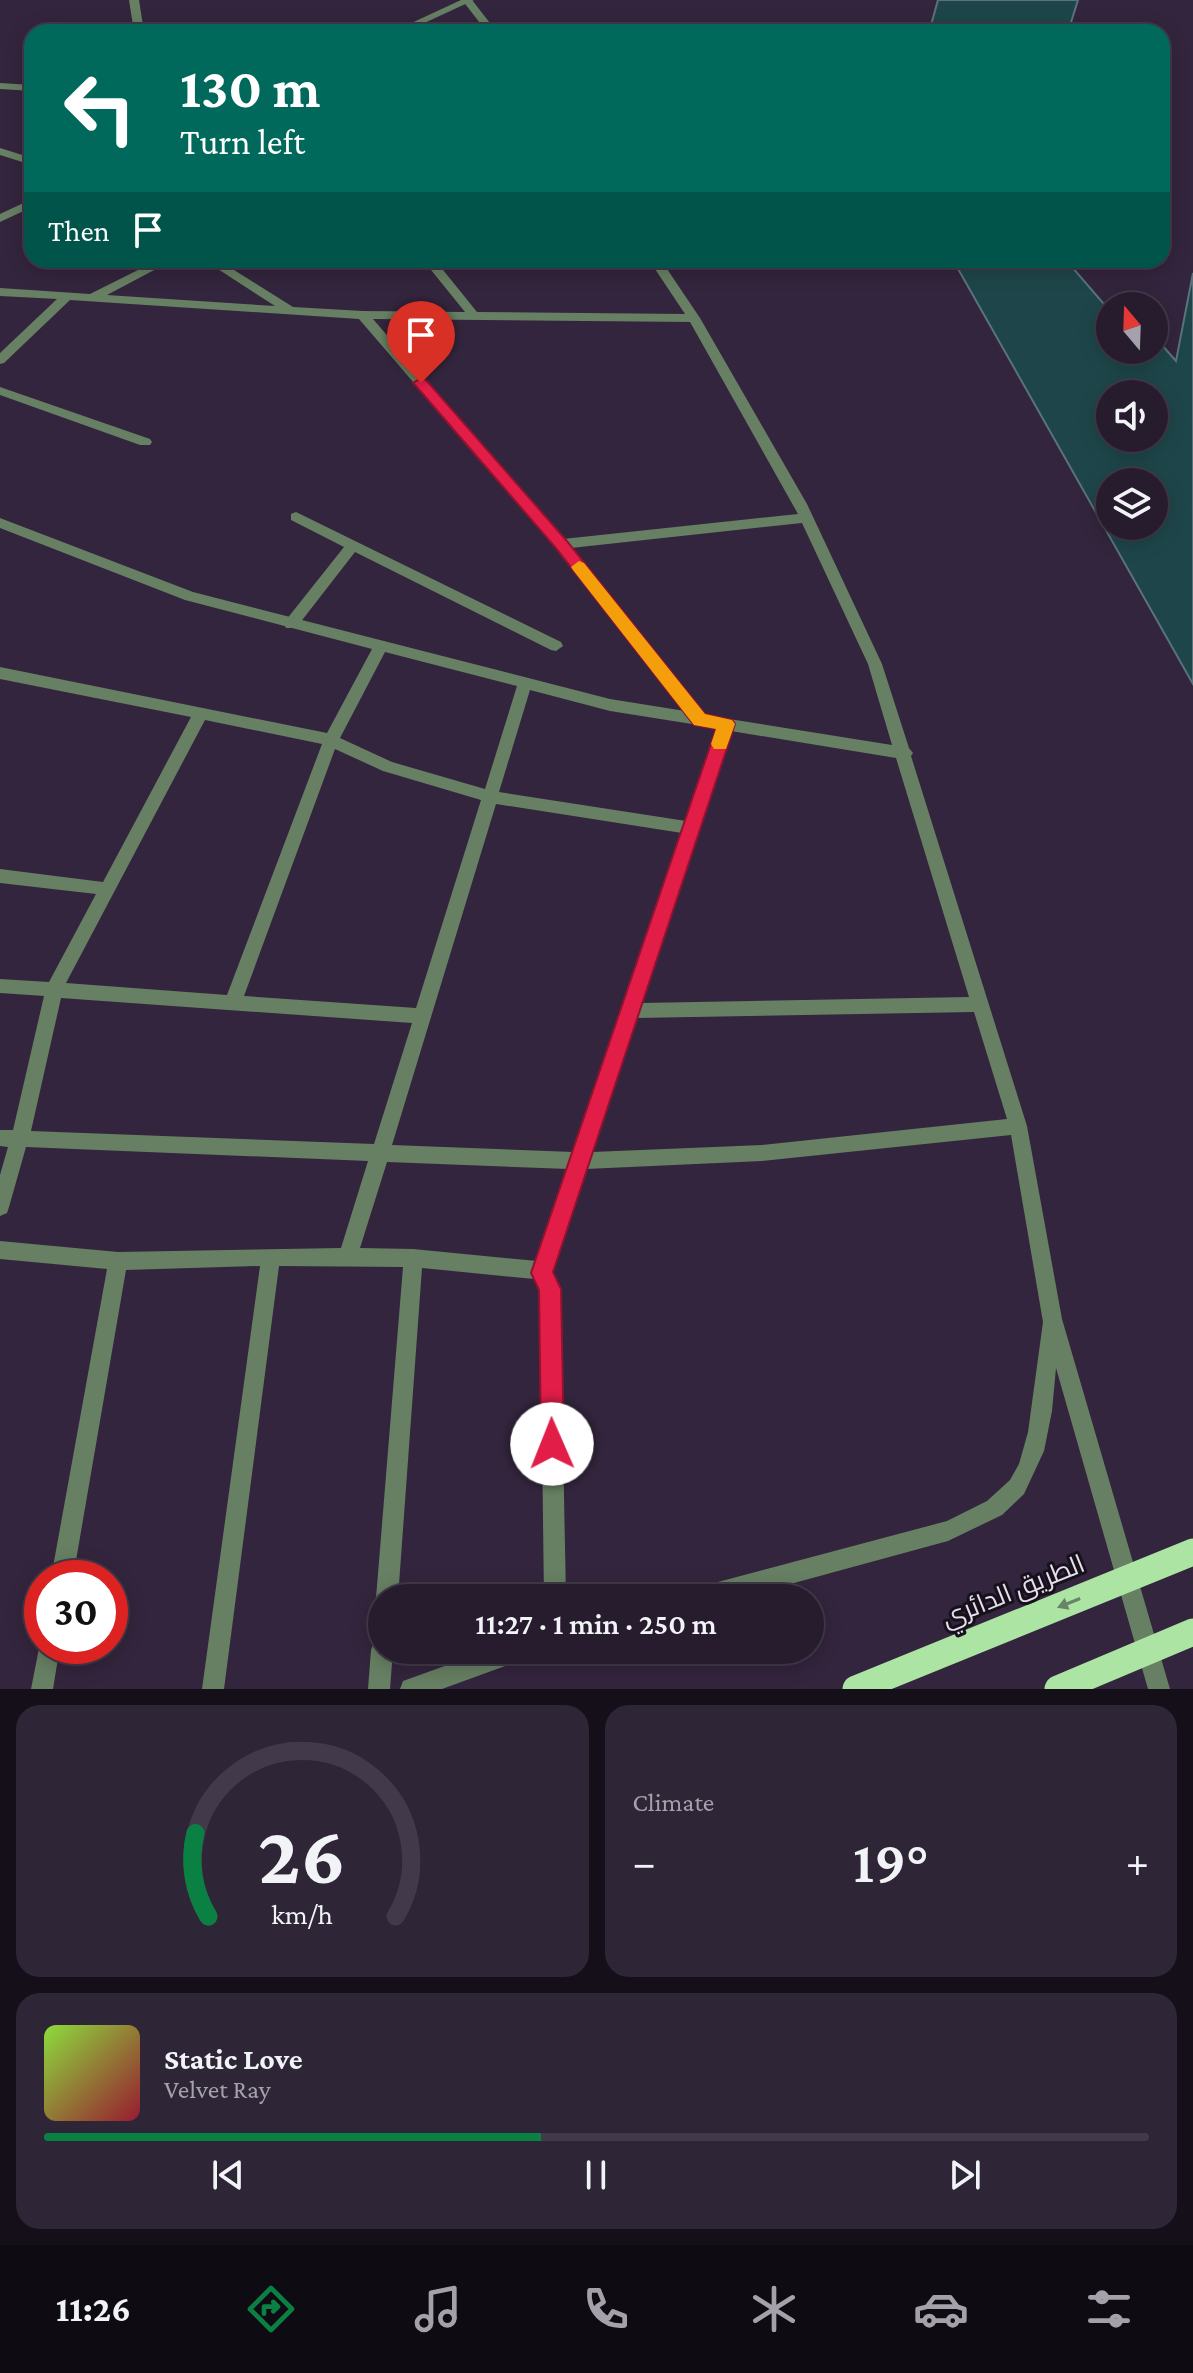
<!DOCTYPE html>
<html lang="en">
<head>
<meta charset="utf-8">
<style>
  body { margin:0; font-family:"Crimson Pro",Cairo,serif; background:#2e2536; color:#f1f3f6; height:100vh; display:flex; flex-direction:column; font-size:30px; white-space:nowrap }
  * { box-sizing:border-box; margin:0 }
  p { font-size:26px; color:#a4a1aa }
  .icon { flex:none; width:44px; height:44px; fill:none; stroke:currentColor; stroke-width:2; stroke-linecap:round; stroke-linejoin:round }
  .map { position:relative; height:1689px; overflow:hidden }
  .side { display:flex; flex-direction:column; gap:16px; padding:16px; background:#150f19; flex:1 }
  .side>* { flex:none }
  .hud { position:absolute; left:24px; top:24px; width:1146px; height:244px; border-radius:24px; box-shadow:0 4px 20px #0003,0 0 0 2px #423a4a; background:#00695c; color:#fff; overflow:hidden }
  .needle { width:52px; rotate:341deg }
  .tools { position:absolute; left:1096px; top:292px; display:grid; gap:16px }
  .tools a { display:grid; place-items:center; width:72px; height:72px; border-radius:50%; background:#261c2e; box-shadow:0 4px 20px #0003,0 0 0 2px #423a4a; font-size:40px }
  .speed { position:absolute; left:24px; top:1560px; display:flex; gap:16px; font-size:40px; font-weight:700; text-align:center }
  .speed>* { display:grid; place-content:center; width:104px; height:104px; border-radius:50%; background:#261c2e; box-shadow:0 4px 20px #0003,0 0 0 2px #423a4a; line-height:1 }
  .speed .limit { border:12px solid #d22; background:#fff; color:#111 }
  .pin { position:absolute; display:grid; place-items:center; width:68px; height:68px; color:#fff; margin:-82px -34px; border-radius:50% 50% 50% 0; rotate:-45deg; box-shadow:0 0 8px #0007 }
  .pin .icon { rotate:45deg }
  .me { position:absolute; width:88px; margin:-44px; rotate:359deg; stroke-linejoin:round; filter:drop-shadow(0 0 6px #0008) }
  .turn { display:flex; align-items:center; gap:28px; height:168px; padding:0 24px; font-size:36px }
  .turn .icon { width:104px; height:104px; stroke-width:2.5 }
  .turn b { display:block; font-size:56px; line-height:68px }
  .then { display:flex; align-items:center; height:76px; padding:0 24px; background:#0003; gap:16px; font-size:30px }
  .big { font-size:60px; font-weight:600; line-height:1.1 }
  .side .card { flex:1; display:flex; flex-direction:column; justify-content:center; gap:12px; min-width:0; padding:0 28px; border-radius:24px; background:#2e2536 }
  .side .dial { align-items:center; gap:0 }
  .dial svg { height:208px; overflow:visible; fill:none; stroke:#423a4a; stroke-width:7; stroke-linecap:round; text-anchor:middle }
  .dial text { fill:#f1f3f6; stroke:none }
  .song { display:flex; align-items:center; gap:24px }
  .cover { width:96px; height:96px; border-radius:12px; background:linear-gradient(135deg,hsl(90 70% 55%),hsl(350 70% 35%)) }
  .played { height:8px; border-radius:4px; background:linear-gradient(90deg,#0b8043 45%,#423a4a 45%) }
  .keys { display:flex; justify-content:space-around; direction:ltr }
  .heat { display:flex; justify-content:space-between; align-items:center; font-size:44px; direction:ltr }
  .side .tiles { flex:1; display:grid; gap:16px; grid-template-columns:1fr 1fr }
  .card:last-child { grid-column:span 2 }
  .trip { position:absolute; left:368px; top:1584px; width:456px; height:80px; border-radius:40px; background:#261c2e; box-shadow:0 4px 20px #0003,0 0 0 2px #423a4a; font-weight:600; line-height:80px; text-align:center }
  .menu { display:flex; height:128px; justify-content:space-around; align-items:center; background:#0f0b12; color:#a4a1aa }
  .menu .icon { width:56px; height:56px }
  .menu .current { color:#0b8043 }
  .menu b { font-size:36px; color:#f1f3f6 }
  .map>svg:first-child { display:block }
  .water { fill:#1e464a; stroke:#5a737b; stroke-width:2; fill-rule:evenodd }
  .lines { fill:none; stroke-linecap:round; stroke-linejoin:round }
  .service { fill:#677f63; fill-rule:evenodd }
  .minor { fill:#677f63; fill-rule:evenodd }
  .tertiary { fill:#677f63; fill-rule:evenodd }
  .trunk-bridge { stroke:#ace4a4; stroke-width:27 }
  .oneway { fill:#698567 }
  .route { fill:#e11d48; stroke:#92132f; stroke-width:2 }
  .slow { fill:#f59e0b }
  .labels { text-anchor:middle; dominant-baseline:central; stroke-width:6; stroke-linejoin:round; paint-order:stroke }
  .near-street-label { font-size:26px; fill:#e6dded; stroke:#17111c }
</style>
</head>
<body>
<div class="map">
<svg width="1193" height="1689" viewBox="0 0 1193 1689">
  <rect width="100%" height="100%" fill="#33253d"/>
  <path class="water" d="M 938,0 L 1078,0 L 1068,32 L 929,32 Z
    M 953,260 L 1066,260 L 1110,311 L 1110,350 L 1154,350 L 1154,336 L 1176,361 L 1193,273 L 1193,684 ZM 1110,394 L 1154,394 L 1154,438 L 1110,438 ZM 1110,482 L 1154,482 L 1154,526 L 1110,526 Z"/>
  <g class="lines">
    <path class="service" d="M 296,512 L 561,642 L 563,646 L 556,651 L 551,650 L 355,552 L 296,628 L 286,628 L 284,624 L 286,620 L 344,547 L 291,520 L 291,514 Z"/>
    <path class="minor" d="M 129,0 L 139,0 L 144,32 L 134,32 Z
      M 462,0 L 472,0 L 497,32 L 487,32 Z
      M 0,83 L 32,85 L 32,91 L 0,89 Z
      M 0,148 L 32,158 L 32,165 L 0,155 Z
      M 158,260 L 173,260 L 107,295 L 275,306 L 204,260 L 218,260 L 293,307 L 363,311 L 465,312 L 423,260 L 435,260 L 477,312 L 685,314 L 649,260 L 661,260 L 700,318 L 807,504 L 882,664 L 909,748 L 913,753 L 911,756 L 1027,1126 L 1062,1319 L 1170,1689 L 1148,1689 L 1056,1368 L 1052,1411 L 1044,1451 L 1024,1494 L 1002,1515 L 948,1541 L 739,1598 L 688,1598 L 691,1590 L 699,1587 L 947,1521 L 987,1501 L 1010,1480 L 1019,1464 L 1028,1432 L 1043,1322 L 1011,1135 L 762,1161 L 586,1169 L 552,1271 L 560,1289 L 566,1598 L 544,1598 L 540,1285 L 534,1279 L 422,1268 L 398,1598 L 382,1598 L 382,1607 L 376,1598 L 403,1267 L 279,1266 L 224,1689 L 202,1689 L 260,1266 L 126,1270 L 73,1578 L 51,1578 L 107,1269 L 0,1259 L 0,1241 L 118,1252 L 341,1248 L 368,1161 L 26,1147 L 9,1207 L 7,1213 L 0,1216 L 0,1175 L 8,1147 L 0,1146 L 0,1130 L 13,1130 L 44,996 L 0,993 L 0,979 L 49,982 L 96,894 L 0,883 L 0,869 L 103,882 L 191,717 L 0,679 L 0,667 L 327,733 L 372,649 L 185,600 L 0,528 L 0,518 L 193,592 L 610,699 L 685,711 L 555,547 L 359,319 L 70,300 L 4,363 L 0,364 L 0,353 L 57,299 L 0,296 L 0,288 L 90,294 ZM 373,319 L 690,322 L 798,514 L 563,539 ZM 802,523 L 868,664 L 892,745 L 704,715 L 571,548 ZM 385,652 L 517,686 L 485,789 L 392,762 L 340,738 ZM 530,690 L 610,711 L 717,728 L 686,821 L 499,792 ZM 205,720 L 322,744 L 227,995 L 66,983 ZM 731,731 L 896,758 L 969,997 L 641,1003 ZM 335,749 L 383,771 L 481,800 L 416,1008 L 244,996 ZM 496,804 L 682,833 L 573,1152 L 392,1145 ZM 61,998 L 412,1023 L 374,1144 L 31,1131 ZM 974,1012 L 1007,1119 L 762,1145 L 592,1152 L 636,1018 ZM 387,1162 L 568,1169 L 537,1261 L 413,1249 L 360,1248 Z
      M 0,387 L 150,439 L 152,442 L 150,445 L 140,445 L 0,395 Z
      M 41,1638 L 42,1646 L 60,1646 L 53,1689 L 31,1689 Z
      M 382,1639 L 382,1650 L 393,1650 L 390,1689 L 368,1689 L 371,1650 L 374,1642 Z
      M 489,1650 L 530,1650 L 527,1658 L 442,1689 L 400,1689 L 403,1681 Z"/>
    <path class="tertiary" d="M 461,0 L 474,0 L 405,32 L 392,32 Z
      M 32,199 L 32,207 L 0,222 L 0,214 Z"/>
    <path class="trunk-bridge" d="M 856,1689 L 1193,1552
      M 1058,1689 L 1193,1632"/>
  </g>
  <defs><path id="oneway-solid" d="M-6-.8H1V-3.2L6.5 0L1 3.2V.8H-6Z" transform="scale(2)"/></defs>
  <use class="oneway" href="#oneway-solid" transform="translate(1069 1603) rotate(158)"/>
  <path class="route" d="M 421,378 L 426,380 L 566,540 L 705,714 L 732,720 L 735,724 L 553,1272 L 561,1289 L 564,1444 L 561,1452 L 552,1455 L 544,1452 L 541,1444 L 539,1290 L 531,1273 L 716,729 L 694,725 L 555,547 L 416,386 L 413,383 Z"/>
  <path class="slow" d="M 579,561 L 584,563 L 705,714 L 732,720 L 735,724 L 726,749 L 714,749 L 711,744 L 716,729 L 694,725 L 573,570 L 571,567 Z"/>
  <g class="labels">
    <g class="near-street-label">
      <text transform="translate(1013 1591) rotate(-22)">الطريق الدائري</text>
    </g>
  </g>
</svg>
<div class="tools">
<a><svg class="needle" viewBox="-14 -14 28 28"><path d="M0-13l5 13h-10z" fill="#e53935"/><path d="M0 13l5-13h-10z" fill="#a4a1aa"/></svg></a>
<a><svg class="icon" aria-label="sound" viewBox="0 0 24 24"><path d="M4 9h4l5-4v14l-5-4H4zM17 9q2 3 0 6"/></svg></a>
<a><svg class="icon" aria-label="layers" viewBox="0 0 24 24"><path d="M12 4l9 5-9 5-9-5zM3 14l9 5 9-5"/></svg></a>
</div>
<div class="speed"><div class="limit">30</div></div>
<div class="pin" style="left:421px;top:383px;background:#d93025"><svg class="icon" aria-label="arrive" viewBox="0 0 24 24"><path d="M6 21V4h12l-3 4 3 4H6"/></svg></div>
<svg class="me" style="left:552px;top:1444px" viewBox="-20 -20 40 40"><circle r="19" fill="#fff"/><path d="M0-13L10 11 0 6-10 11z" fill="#e11d48"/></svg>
<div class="trip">11:27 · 1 min · 250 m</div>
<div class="hud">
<div class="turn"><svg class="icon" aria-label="left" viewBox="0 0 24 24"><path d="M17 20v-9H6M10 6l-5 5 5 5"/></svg><div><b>130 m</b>Turn left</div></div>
<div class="then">Then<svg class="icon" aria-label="arrive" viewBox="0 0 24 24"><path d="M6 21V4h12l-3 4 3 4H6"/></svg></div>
</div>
</div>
<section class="side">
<div class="tiles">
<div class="card dial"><svg viewBox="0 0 100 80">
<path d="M14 69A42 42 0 1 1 86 69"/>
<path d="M14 69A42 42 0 0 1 9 37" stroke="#0b8043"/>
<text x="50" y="56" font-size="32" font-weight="700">26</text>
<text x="50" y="72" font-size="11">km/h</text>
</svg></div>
<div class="card"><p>Climate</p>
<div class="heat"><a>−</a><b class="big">19°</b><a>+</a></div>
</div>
<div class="card">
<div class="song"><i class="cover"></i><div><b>Static Love</b><p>Velvet Ray</p></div></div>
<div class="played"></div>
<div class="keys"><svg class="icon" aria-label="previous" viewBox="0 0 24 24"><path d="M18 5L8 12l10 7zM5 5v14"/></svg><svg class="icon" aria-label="pause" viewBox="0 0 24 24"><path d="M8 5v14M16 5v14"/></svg><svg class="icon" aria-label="next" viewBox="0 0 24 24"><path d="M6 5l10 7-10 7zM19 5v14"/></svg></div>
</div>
</div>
</section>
<nav class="menu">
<b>11:26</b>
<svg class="icon current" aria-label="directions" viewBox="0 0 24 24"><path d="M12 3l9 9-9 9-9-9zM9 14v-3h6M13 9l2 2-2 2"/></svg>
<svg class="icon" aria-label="music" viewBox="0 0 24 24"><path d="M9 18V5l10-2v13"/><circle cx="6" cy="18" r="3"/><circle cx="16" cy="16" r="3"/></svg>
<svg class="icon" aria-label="phone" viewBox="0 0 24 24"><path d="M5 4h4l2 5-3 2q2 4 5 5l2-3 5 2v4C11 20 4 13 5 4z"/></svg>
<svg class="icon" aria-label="climate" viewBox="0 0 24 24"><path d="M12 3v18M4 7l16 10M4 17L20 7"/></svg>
<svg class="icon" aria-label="car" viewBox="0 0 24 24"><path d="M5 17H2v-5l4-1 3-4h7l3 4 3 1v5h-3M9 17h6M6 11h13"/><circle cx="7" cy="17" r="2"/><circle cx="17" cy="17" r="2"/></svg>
<svg class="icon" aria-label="filters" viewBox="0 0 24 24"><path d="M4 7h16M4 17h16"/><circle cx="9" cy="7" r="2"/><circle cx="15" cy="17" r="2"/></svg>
</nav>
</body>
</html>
